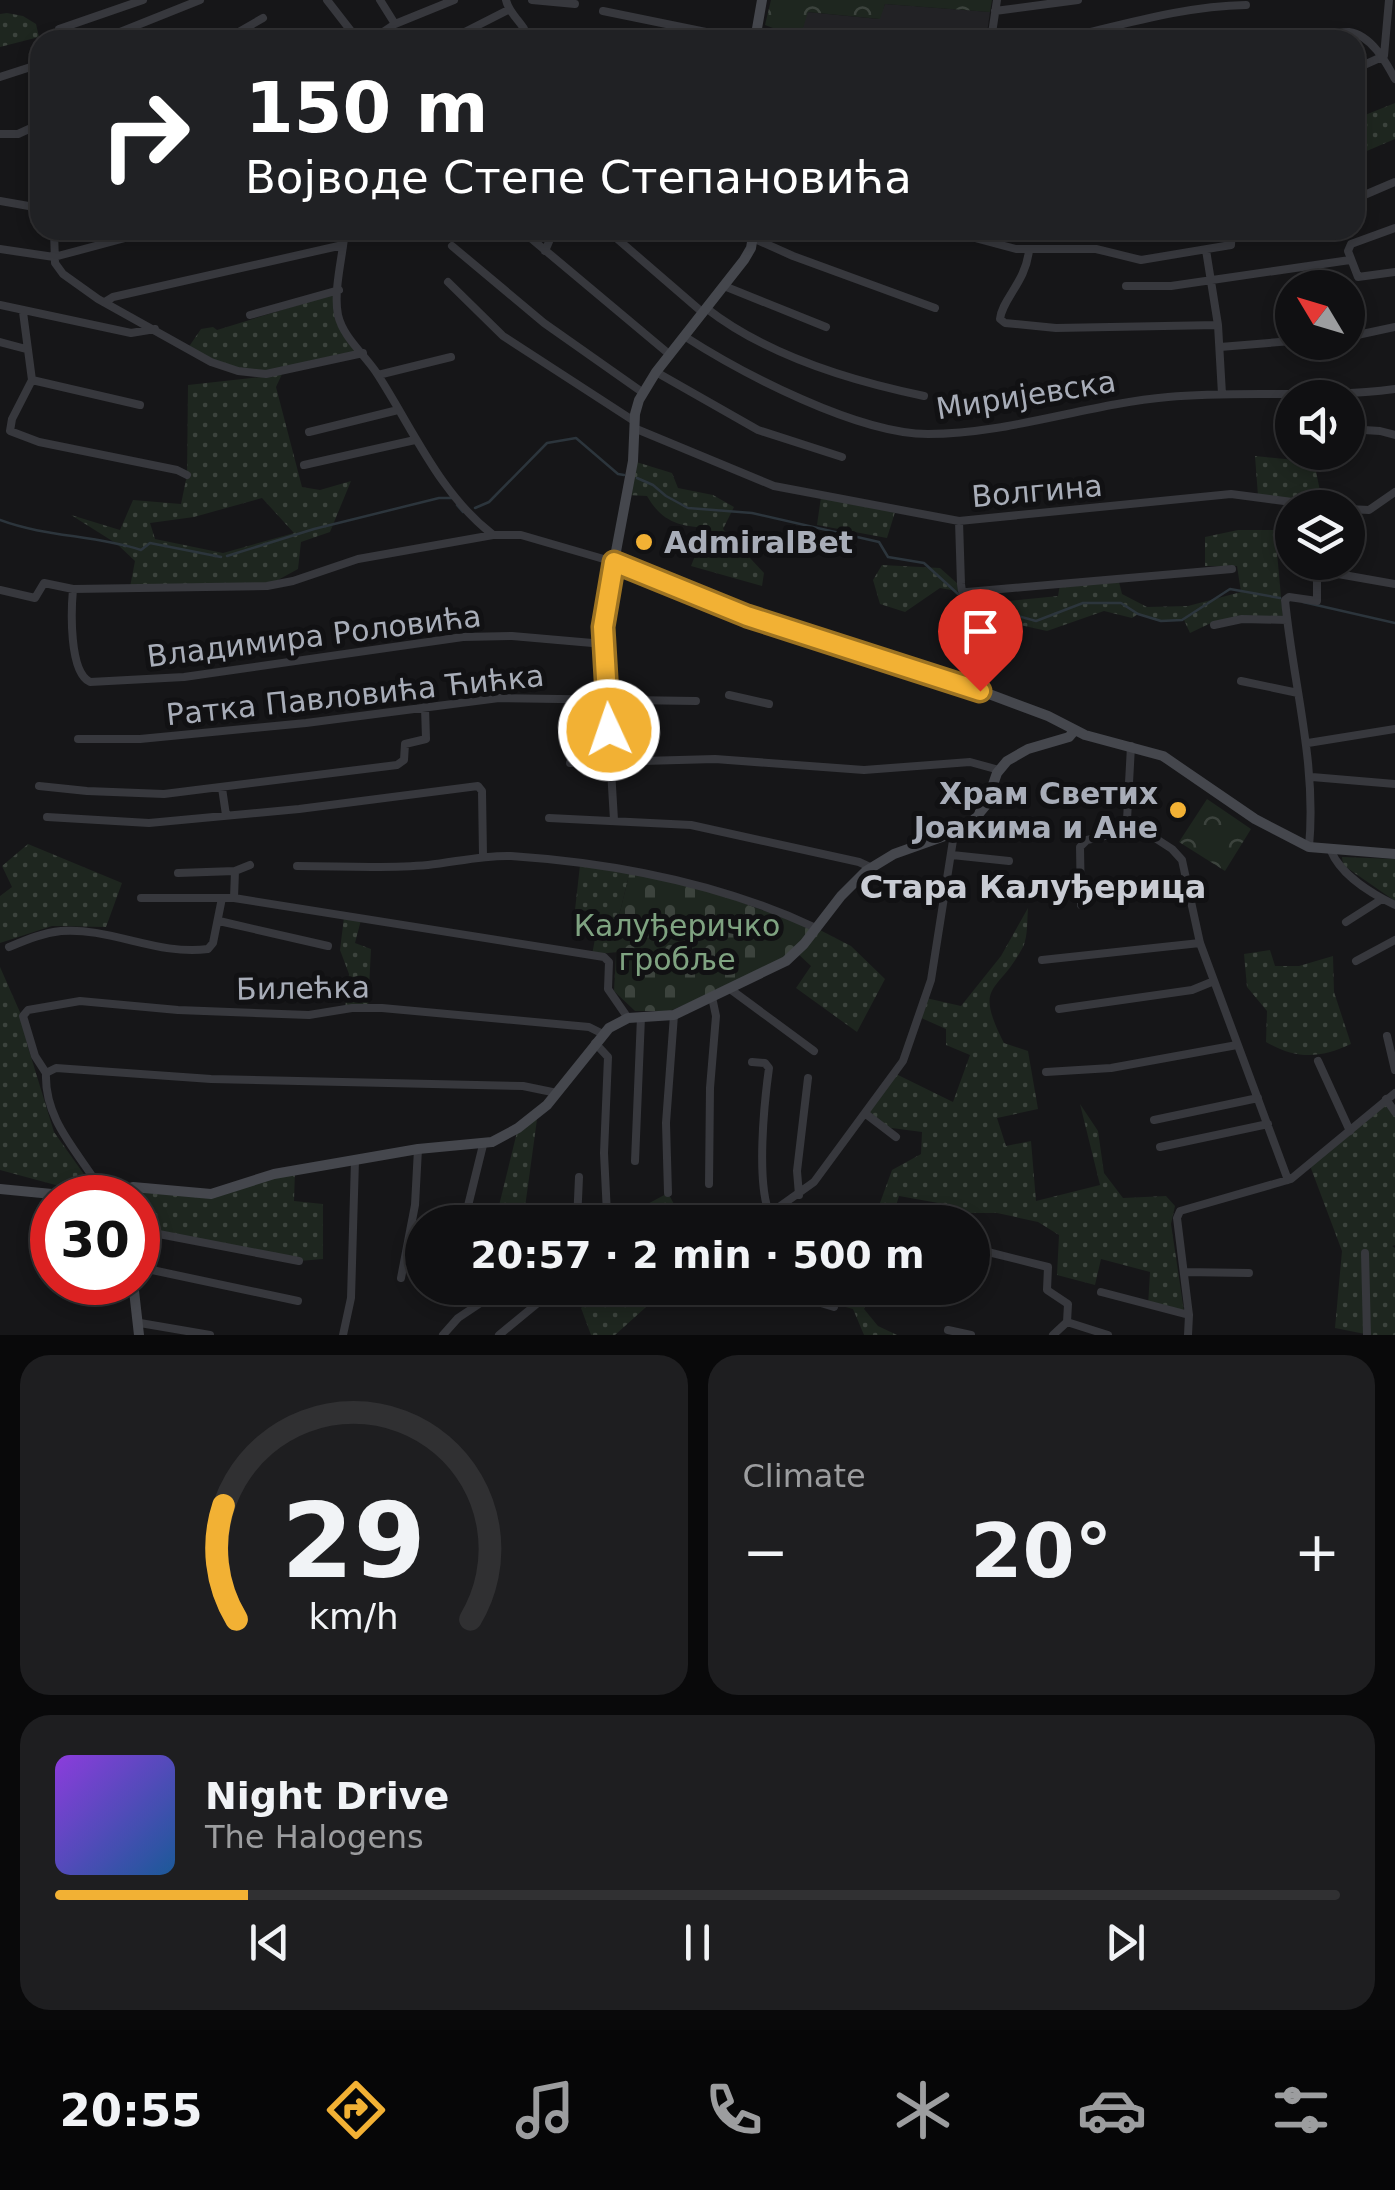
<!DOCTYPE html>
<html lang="en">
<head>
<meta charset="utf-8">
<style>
  body { margin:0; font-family:"DejaVu Sans",sans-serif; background:#1e1e20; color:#f1f3f6; height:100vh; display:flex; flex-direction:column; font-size:38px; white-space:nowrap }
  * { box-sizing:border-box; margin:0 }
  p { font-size:32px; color:#9c9d9f }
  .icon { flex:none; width:55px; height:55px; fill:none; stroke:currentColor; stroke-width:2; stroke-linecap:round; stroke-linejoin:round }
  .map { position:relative; height:1335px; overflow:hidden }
  .side { display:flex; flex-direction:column; gap:20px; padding:20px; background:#09090a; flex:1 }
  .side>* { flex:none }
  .top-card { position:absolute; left:30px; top:30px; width:1335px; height:210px; border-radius:30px; box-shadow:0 5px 15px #0003,0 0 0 2px #303032; background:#202124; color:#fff; overflow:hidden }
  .needle { width:65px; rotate:308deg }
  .fabs { position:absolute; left:1275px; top:270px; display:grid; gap:20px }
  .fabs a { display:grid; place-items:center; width:90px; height:90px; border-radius:50%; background:#101012; box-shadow:0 5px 15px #0003,0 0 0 2px #303032; font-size:50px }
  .speed { position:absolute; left:30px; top:1175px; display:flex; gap:20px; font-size:50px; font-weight:700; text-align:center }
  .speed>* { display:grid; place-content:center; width:130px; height:130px; border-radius:50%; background:#101012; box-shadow:0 5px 15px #0003,0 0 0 2px #303032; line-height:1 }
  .speed .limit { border:15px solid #d22; background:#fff; color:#111 }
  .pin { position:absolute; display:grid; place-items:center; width:85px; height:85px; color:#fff; margin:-102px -42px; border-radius:50% 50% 50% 0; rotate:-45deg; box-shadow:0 0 10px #0007 }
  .pin .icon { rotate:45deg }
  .me { position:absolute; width:110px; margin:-55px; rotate:357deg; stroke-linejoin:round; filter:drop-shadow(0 0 8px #0008) }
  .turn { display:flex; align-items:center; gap:35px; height:210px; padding:0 50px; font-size:45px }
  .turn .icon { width:130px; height:130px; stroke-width:2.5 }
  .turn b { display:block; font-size:70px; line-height:85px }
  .big { font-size:75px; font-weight:800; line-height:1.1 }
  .side .card { flex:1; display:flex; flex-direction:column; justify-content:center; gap:15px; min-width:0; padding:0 35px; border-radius:30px; background:#1e1e20 }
  .side .dial { align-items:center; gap:0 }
  .dial svg { height:260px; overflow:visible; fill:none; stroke:#303032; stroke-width:7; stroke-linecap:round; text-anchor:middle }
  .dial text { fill:#f1f3f6; stroke:none }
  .song { display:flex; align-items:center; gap:30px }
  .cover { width:120px; height:120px; border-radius:15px; background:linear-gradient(135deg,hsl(270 70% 55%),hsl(210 70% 35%)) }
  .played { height:10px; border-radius:5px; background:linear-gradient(90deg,#f2b134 15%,#303032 15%) }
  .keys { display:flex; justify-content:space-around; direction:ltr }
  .heat { display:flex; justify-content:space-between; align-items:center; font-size:55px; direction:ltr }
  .side .tiles { flex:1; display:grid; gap:20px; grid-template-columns:1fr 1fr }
  .card:last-child { grid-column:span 2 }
  .trip { position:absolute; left:405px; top:1205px; width:585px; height:100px; border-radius:50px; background:#101012; box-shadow:0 5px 15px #0003,0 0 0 2px #303032; font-weight:800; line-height:100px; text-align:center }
  .tabs { display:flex; height:160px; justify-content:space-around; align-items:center; background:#060607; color:#9c9d9f }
  .tabs .icon { width:70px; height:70px }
  .tabs .selected { color:#f2b134 }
  .tabs b { font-size:45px; color:#f1f3f6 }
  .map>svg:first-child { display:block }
  .built { fill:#222225 }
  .grass { fill:url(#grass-dots); fill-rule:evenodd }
  .cemetery { fill:url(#cemetery-stones) }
  .park { fill:url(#park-crowns) }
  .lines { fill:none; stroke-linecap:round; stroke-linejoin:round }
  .stream { stroke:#2c353c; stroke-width:2.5 }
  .street { stroke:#37383d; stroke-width:8 }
  .secondary { stroke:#45474d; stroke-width:10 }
  .route-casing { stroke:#9d7322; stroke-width:25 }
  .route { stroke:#f2b134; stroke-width:18 }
  .poi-dot { fill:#f2b134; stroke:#111113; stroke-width:4 }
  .labels { text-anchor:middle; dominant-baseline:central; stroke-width:10; stroke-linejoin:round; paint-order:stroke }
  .street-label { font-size:30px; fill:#a8adb8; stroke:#111113 }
  .poi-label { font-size:30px; font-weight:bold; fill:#a8adb8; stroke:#111113; text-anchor:start }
  .park-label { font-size:30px; fill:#7fa381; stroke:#111113 }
  .neighbourhood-label { font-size:32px; font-weight:bold; fill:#c9ccd4; stroke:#111113 }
</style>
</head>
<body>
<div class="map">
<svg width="1395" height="1335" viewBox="0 0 1395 1335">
  <defs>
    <pattern id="grass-dots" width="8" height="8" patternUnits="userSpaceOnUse" patternTransform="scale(2.5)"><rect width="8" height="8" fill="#1e261f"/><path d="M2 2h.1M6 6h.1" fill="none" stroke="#3c433d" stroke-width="1.8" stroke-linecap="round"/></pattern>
    <pattern id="cemetery-stones" width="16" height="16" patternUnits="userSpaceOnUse" patternTransform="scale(2.5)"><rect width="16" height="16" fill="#1e261f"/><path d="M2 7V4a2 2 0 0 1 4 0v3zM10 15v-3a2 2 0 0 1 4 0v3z" fill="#3c433d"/></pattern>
    <pattern id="park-crowns" width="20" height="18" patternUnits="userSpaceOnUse" patternTransform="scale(2.5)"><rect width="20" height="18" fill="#1e261f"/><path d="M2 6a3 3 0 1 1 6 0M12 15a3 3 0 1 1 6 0" fill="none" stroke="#3c433d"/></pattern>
  </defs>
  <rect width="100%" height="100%" fill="#161618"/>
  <path class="built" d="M 885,4 L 990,12 L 986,40 L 800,38 L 807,12 L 879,19 Z"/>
  <path class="grass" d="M 7,13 L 23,16 L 36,24 L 39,37 L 0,47 L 0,14 Z
    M 1395,103 L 1395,139 L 1355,156 L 1355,119 Z
    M 334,294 L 338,316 L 363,353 L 283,372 L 276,387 L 302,487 L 320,490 L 351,481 L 330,532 L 301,542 L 298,569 L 267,586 L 130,587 L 135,561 L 117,544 L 71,515 L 120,530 L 133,500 L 181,504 L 187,475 L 188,385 L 261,377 L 238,371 L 188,348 L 201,329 L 213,327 L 217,330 ZM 262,498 L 294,533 L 223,553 L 155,539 L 150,523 L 194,517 Z
    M 1255,456 L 1314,462 L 1323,505 L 1258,496 Z
    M 633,461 L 672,473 L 678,488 L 713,495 L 734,507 L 723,529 L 764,573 L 762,586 L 691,566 L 706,528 C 679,526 662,522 647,496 L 627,495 Z
    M 821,497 L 896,509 L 887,538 L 817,525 Z
    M 1238,530 L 1275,530 L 1283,619 L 1213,622 L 1190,633 L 1184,620 L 1158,621 L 1138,614 L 1132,618 L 1104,611 L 1047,631 L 1020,625 L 1006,638 L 996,633 L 1002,621 L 970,625 L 968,593 L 940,588 L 905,612 L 880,604 L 873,580 L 882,565 L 940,568 L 967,592 L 1009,601 L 1058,596 L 1060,584 L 1118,578 L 1122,594 L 1147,607 L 1188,606 L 1241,592 L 1237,566 L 1205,566 L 1205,537 Z
    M 28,844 L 122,883 L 106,927 L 52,926 L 0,943 L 0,896 L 12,887 L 2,866 Z
    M 1342,857 L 1395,859 L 1395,901 L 1343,865 Z
    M 580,865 L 630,871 L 618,920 L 617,952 L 592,955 L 600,912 L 575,910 Z
    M 1028,908 C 1027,920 1028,936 1023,947 C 998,995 973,982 1004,1043 L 1028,1051 L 1038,1109 L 997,1118 L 1006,1146 L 1031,1141 L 1036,1201 L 1100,1185 L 1080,1104 L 1098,1131 L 1104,1173 L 1123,1198 L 1166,1196 L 1175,1206 L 1171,1224 L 1184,1311 L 1148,1306 L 1150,1272 L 1101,1259 L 1095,1285 L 1057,1275 L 1059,1235 L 1038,1222 L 997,1213 L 965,1213 L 944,1204 L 899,1196 L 891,1222 L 873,1222 L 892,1170 L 921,1154 L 922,1132 L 884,1127 L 866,1114 L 896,1074 L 953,1102 L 970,1055 L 946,1045 L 946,1029 L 919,1017 L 926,998 L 961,1006 L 1001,956 Z
    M 344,917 L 361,920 L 355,943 L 371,949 L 368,1008 L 345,1009 L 349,974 L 340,950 Z
    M 816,928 L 851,946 L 885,979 L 857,1032 L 796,988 L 811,966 L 796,952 Z
    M 1270,950 L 1275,966 L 1299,966 L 1333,956 L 1334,992 L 1351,1044 C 1319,1059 1296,1059 1266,1042 L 1267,1011 L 1247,987 L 1244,954 Z
    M 0,967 L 23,1019 L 28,1047 L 54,1132 L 93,1187 L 74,1190 L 0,1170 Z
    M 1386,1099 L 1395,1113 L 1395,1245 L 1392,1246 L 1395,1248 L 1395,1335 L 1370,1335 L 1335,1328 L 1342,1251 L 1309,1163 Z
    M 538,1112 L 523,1222 L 495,1222 L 518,1128 Z
    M 295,1171 L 294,1201 L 323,1204 L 323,1259 L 299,1261 L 138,1231 L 138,1198 L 105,1197 L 115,1190 L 200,1194 Z
    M 668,1193 L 675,1206 L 667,1222 L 614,1222 Z
    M 600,1288 L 664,1288 L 665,1290 L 615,1335 L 591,1335 L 581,1308 Z
    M 775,1288 L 866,1288 L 874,1291 L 864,1309 L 878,1326 L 897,1335 L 864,1335 L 853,1309 Z"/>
  <path class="cemetery" d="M 630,871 L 697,886 L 811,928 L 797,948 L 773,965 L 670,1011 L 635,1011 L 614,991 L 618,920 Z"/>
  <path class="park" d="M 771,0 L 992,0 L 990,12 L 885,4 L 880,19 L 808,12 L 800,38 L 765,25 Z
    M 1207,799 L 1251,829 L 1225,871 L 1179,842 Z"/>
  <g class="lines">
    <path class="stream" d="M 637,478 L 653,485 L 666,496 L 688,508 L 752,513 L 879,542 L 888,557 L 924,563 L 958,594 L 981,606 L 1036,621 L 1083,603 L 1121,603 L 1138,614 L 1161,621 L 1182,620 L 1230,589 L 1280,598
      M 457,505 L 463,512
      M 475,508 L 489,502 L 547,443 L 576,438 L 618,474 L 624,475
      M 0,520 C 45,537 95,535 141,550 L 150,543 L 221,557
      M 227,556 L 314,529 L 439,498 L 452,498
      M 1303,602 L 1395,623"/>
    <path class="street" d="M 327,0 L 358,40
      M 380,0 L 395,24
      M 506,0 C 510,17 525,22 528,40
      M 532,0 L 575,4
      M 603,11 L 745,40
      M 995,11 L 1078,0
      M 59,29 L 143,0
      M 100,40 L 200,0
      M 225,40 L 263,18
      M 371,40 L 395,24 L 454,0
      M 449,40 L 508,10
      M 991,40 L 997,0
      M 1057,40 C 1119,26 1182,6 1246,5
      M 1316,40 C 1326,37 1339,31 1349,32 C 1371,35 1386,62 1395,79
      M 1355,69 L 1384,56 L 1389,0
      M 0,77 L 40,64
      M 0,134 L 18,134 L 40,124
      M 1355,199 L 1395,182
      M 0,201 L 40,208
      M 1395,228 L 1351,244 L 1348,251 L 1358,277 L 1395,272
      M 54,230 L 55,263 L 63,274 L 98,299 L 211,362 L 238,371 L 266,374 L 363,353
      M 345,230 C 343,255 333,291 338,315 C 343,337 363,353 376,372 C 412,427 439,493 492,534
      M 521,230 L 669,354
      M 607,230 L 702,312
      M 735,230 L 793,256 L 935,308
      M 945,230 L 1016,249 L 1096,249 L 1141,260 L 1231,245 L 1232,230
      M 452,246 L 544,323 L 642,392
      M 0,249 L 54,257 L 155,230
      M 1029,250 C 1026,282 1002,299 1000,319 L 1005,323 L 1056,328 L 1218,325
      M 1206,250 L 1218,325 L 1222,394
      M 545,251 L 554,230
      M 448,282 L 503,336 L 634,421
      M 724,286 L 826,327
      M 1126,286 L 1171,286 L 1350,260
      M 105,302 L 113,297 L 343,245
      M 0,305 L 131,333 L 155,329
      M 706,308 C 766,355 851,381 924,396
      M 23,312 L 32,380 L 12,419 L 10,431 L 39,442 L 177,470 L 187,475
      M 250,315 L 339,290
      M 684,336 C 743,374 858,434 928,434 C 1008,434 1088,404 1168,397 C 1244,390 1320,399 1395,389
      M 1348,337 L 1395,327
      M 0,342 L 26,349
      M 1220,347 L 1292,341
      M 656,372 L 758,430 L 842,457
      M 378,375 L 451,357
      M 32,380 L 140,405
      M 1292,393 L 1292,421
      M 634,428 L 774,486 L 959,521 L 1231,494 L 1338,508
      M 1348,429 L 1380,431 L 1395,435
      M 309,432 L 398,410
      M 304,465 L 415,440
      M 1348,509 L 1369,510 L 1395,492
      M 959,521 L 961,584 L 962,591 L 967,592 L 1232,569
      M 73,589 C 71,611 69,672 90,682 L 184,677 L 463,637 L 512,636 L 604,644
      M 0,590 L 35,598 L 44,583 L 73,589 L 267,586 L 293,581 L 358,559 L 493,535 L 521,535 L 614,562 L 603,635 L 614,820
      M 1214,625 L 1242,619 L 1287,620
      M 1241,681 L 1298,693
      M 729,695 L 769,704
      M 78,739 L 140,739 L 306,723 L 499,698 L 696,701
      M 1308,743 L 1395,729
      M 1131,746 L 1127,820 L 1172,849 L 1182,860 L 1200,943 L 1288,1180
      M 570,763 L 715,759 L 864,770 L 970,762 L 999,770
      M 1312,777 L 1395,784
      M 39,786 L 87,791 L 164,794 L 397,765 L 404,760 L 405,744 L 426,739 L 425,707
      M 222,788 L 226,815
      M 47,817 L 149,823 L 299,809 L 478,786 L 482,791 L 483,856
      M 549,818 L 691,825 L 859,862 L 872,868
      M 972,823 L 977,827 L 1017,829
      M 1309,847 C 1317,762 1293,684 1285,600 L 1289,597 L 1317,601 L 1317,575 L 1321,571 L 1395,584
      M 1331,851 C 1341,875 1372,894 1395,905
      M 952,855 L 1009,861
      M 297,866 C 340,866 385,869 428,865 C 456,862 483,855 511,856 C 615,863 722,884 816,928
      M 178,873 L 235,871 L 250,865
      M 141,898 L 234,898 L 604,957 L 609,962 L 608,989 L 628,1018
      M 234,898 L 235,871
      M 1081,905 L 1080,847 L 1087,840 L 1122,832 L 1129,823
      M 219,921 L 328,946
      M 1346,922 L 1382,899
      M 9,947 C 26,940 42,933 61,931 C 110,927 158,956 208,949 L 213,943 L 222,898
      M 1042,960 L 1200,943
      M 1356,961 L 1395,940
      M 730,989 L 814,1051
      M 1059,1009 L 1192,990 L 1214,981
      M 1387,1036 L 1395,1070
      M 595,1043 L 608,1057 L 604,1153 L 607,1214 L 605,1222
      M 1318,1061 L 1350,1131
      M 752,1062 L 765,1063 L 769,1068 C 764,1104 756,1183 770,1215
      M 1046,1072 L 1111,1068 L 1237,1045
      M 46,1073 L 35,1056 L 23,1016 L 28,1010 L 80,1001 L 178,1010 L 309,1015 L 352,1008 L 382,1008 L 589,1027 L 603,1034
      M 46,1073 L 56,1068 L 211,1079 L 523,1086 L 557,1093
      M 46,1073 C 44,1123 82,1155 104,1195
      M 1386,1099 L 1395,1112
      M 866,1114 L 896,1137
      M 1154,1120 L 1258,1098
      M 1160,1147 L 1268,1124
      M 635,1161 L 641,1017
      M 709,1184 L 710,1088 L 716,1016 L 712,997
      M 668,1193 L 666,1123 L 674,1015
      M 799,1195 L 797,1171 L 808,1078
      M 464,1222 L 483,1145
      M 577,1222 L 579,1177
      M 758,1222 L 814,1182 L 903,1061 L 931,980 L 954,834
      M 138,1230 L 299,1261
      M 972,1248 L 1048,1267 L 1047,1290 L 1068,1304 L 1067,1322
      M 1365,1253 L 1367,1335
      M 138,1267 L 298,1301
      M 1184,1272 L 1249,1273
      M 401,1278 L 415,1205 L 418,1149
      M 771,1288 L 834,1307
      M 1101,1292 L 1189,1315
      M 443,1301 L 447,1288
      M 1067,1322 L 1108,1335
      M 140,1323 L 210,1335
      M 948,1330 L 971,1335
      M 343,1335 L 351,1298 L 355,1160
      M 443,1335 L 458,1318 L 503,1288
      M 499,1335 L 556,1288
      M 1053,1335 L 1067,1322
      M 1188,1335 L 1189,1315 L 1177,1218 L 1180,1211 L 1291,1179 L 1395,1093"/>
    <path class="secondary" d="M 755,40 L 762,0
      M 754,230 L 751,248 L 744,260 L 656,372 L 639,400 L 635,414 L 633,461 L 614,562 L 755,619 L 981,691 L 1048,716 L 1085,735 L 1163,756 L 1255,819 L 1309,847 L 1395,854
      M 0,1189 L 83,1197 L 97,1197 L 133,1187 L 211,1194 L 274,1174 L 418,1149 L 492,1142 L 518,1128 L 547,1105 L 609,1028 L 628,1018 L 674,1015 L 786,961 L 804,944 L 841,896 L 866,871 L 894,854 L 967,828 L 986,805 L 997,773 L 1007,761 L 1028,749 L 1069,737 L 1075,730
      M 133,1282 L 139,1335"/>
  </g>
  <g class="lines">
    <defs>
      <path id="route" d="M 609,730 L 603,627 L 614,562 L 747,616 L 980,691"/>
    </defs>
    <use href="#route" class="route-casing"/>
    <use href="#route" class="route"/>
  </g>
  <g class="poi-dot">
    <circle cx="644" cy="542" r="10"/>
    <circle cx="1178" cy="810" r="10"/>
  </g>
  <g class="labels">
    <g class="street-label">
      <text transform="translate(1026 395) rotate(-9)">Миријевска</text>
      <text transform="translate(1037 491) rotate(-5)">Волгина</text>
      <text transform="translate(314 636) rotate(-7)">Владимира Роловића</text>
      <text transform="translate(355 695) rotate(-6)">Ратка Павловића Ћићка</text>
      <text transform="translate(303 988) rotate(-1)">Билећка</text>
    </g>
    <g class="poi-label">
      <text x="664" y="542">AdmiralBet</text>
      <text x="1158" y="793" text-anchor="end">Храм Светих<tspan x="1158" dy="34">Јоакима и Ане</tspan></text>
    </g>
    <g class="park-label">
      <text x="677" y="925">Калуђеричко<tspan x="677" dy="34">гробље</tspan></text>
    </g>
    <g class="neighbourhood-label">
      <text x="1033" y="887">Стара Калуђерица</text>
    </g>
  </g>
</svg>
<div class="fabs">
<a><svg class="needle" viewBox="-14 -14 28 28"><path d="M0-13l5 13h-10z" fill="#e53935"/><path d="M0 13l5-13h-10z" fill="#9c9d9f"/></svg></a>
<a><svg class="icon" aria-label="sound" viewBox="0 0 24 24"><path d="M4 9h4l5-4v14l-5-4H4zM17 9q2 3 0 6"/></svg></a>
<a><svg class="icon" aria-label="layers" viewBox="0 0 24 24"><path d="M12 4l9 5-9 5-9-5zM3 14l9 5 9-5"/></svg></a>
</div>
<div class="speed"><div class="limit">30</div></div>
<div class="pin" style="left:980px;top:691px;background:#d93025"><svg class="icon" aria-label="arrive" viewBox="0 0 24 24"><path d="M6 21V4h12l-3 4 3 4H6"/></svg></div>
<svg class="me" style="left:609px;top:730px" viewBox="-20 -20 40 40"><circle r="17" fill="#f2b134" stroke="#fff" stroke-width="3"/><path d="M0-11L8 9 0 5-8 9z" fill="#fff"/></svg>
<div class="trip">20:57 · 2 min · 500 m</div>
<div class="top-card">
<div class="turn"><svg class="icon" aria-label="right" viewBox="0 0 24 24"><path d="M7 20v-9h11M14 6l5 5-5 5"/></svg><div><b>150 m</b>Војводе Степе Степановића</div></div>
</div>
</div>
<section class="side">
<div class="tiles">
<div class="card dial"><svg viewBox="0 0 100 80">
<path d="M14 69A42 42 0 1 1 86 69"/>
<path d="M14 69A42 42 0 0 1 10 34" stroke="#f2b134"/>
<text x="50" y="56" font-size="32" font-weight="700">29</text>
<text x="50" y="72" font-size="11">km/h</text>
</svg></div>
<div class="card"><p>Climate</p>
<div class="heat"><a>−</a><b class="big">20°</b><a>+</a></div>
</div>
<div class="card">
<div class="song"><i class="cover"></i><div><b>Night Drive</b><p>The Halogens</p></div></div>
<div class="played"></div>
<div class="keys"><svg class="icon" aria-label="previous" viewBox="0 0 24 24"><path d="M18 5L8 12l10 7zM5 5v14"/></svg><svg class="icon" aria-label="pause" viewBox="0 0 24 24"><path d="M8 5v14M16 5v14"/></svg><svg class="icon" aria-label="next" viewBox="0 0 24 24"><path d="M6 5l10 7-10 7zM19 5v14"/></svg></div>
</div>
</div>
</section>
<nav class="tabs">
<b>20:55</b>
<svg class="icon selected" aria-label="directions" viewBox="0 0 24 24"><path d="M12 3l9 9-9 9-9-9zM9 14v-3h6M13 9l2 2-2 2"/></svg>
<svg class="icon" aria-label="music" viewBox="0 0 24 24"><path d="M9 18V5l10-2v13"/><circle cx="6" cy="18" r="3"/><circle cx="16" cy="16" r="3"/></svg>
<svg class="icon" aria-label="phone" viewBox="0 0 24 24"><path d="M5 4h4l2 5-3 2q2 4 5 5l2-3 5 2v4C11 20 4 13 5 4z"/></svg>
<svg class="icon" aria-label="climate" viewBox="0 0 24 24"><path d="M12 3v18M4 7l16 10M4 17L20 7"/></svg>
<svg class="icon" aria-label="car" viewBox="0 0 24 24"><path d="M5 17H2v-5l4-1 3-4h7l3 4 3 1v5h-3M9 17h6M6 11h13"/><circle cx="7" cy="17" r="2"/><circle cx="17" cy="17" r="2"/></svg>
<svg class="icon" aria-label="filters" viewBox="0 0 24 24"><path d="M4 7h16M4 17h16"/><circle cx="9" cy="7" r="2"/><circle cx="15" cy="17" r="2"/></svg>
</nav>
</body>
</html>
